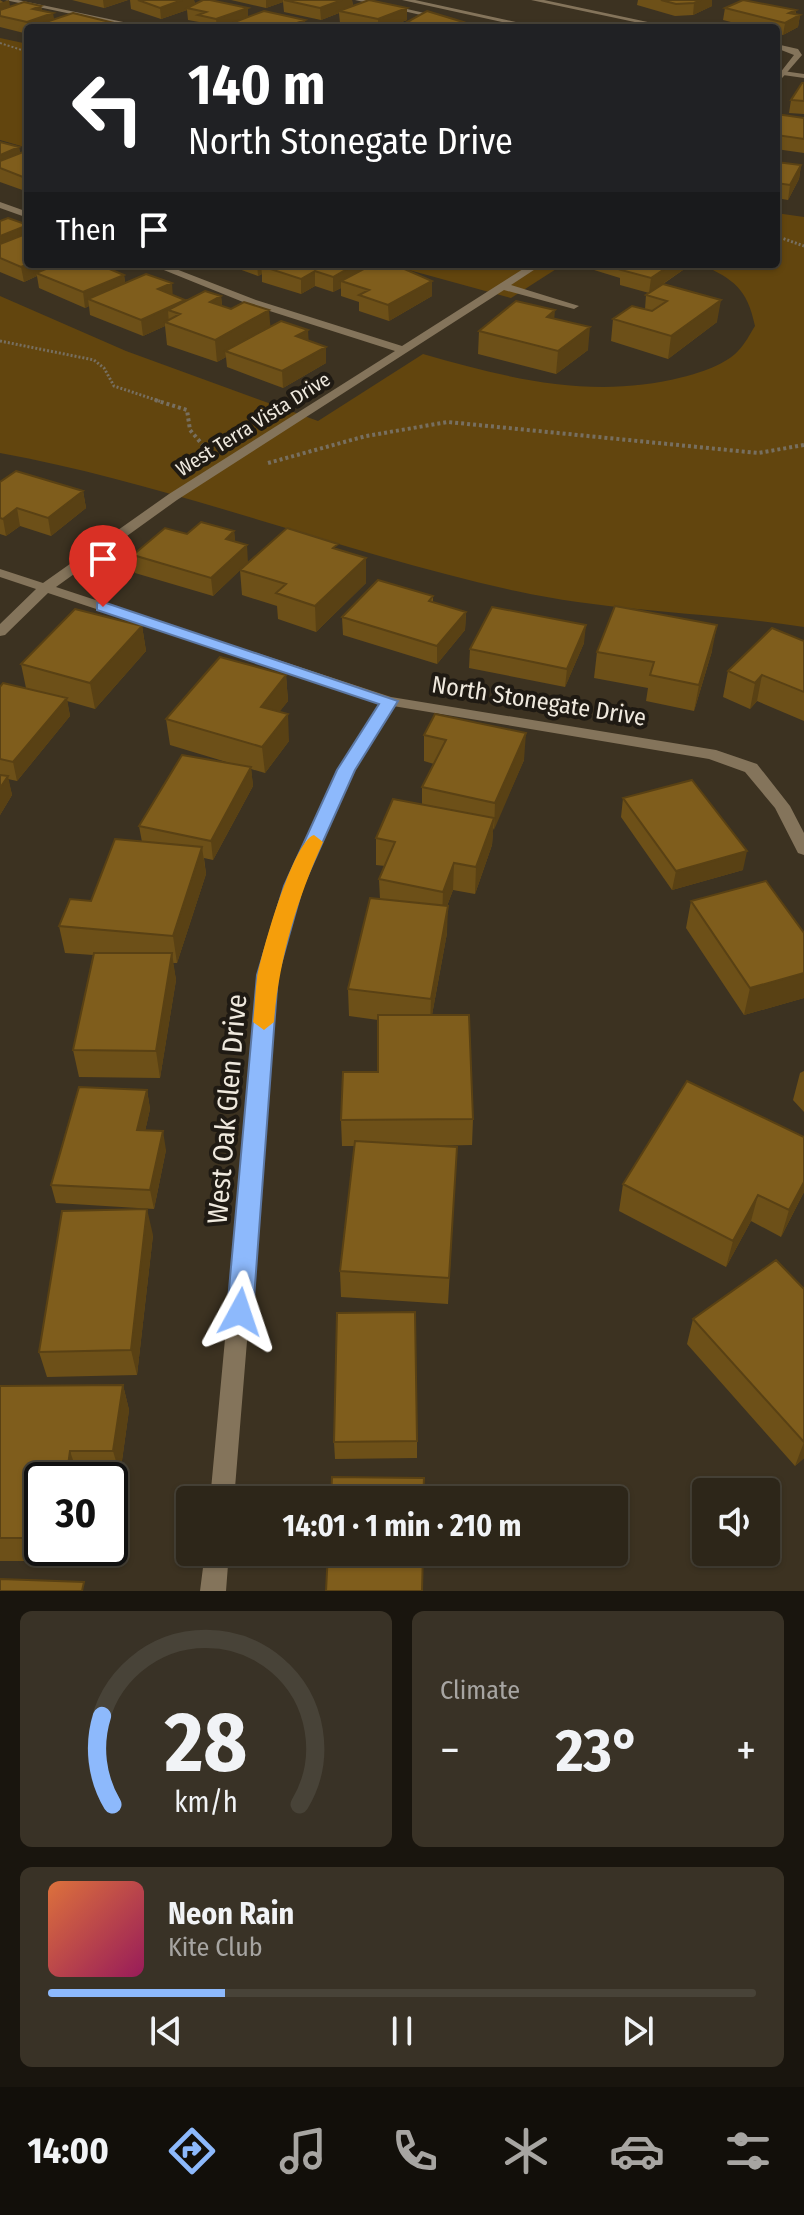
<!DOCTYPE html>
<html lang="en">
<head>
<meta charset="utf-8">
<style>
  body { margin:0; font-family:"Fira Sans Condensed",sans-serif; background:#393226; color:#f1f3f6; height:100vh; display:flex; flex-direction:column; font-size:30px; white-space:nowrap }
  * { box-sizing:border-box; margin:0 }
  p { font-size:26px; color:#a7a5a2 }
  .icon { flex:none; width:44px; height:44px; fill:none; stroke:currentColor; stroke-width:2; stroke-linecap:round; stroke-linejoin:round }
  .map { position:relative; height:1591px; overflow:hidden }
  .sheet { display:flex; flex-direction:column; gap:20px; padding:20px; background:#19150e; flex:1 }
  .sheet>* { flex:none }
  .top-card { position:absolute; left:24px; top:24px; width:756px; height:244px; border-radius:8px; box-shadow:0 2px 6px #0004,0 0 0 2px #484338; background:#202124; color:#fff; overflow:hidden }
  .fabs { position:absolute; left:692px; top:1478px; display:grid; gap:16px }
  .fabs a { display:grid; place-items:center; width:88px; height:88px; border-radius:8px; background:#2d2619; box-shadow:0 2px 6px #0004,0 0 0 2px #484338; font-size:40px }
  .speed { position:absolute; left:24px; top:1462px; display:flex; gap:16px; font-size:40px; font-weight:700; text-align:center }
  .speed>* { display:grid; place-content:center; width:104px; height:104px; border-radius:50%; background:#2d2619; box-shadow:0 2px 6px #0004,0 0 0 2px #484338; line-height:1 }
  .speed .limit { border:4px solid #111; border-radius:12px; background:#fff; color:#111 }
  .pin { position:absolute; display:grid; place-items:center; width:68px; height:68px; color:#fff; margin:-82px -34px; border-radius:50% 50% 50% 0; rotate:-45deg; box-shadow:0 0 8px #0007 }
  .pin .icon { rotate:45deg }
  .me { position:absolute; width:88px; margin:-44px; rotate:5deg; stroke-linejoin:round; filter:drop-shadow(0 0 6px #0008) }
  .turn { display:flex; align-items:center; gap:28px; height:168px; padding:0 32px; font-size:36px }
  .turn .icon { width:104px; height:104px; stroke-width:2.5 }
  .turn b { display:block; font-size:56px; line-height:68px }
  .then { display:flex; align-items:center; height:76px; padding:0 32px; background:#0003; gap:16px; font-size:30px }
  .big { font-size:60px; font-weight:700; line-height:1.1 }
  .sheet .tile { flex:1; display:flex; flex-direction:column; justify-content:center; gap:12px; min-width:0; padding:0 28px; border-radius:12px; background:#393226 }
  .sheet .dial { align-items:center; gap:0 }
  .dial svg { height:208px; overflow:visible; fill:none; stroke:#484338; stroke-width:7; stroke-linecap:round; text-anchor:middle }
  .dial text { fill:#f1f3f6; stroke:none }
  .song { display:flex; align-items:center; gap:24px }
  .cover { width:96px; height:96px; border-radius:12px; background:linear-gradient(135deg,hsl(20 70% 55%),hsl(330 70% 35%)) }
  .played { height:8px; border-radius:4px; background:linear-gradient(90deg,#8db9fc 25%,#484338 25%) }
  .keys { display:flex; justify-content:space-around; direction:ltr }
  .heat { display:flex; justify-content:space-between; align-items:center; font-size:44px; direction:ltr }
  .sheet .tiles { flex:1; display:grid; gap:20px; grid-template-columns:1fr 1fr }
  .tile:last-child { grid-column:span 2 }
  .trip { position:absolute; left:176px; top:1486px; width:452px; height:80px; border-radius:8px; background:#2d2619; box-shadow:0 2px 6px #0004,0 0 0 2px #484338; font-weight:700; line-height:80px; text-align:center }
  .tabs { display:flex; height:128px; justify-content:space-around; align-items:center; background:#120f0a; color:#a7a5a2 }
  .tabs .icon { width:56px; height:56px }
  .tabs .on { color:#8db9fc }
  .tabs b { font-size:36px; color:#f1f3f6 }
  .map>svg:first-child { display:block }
  .green { fill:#62450e }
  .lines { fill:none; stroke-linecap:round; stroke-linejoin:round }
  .path-far2 { stroke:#776f60; stroke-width:2; stroke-dasharray:2 2; stroke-linecap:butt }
  .path-far1 { stroke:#776f60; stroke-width:3; stroke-dasharray:2 2; stroke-linecap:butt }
  .path { stroke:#776f60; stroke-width:4; stroke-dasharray:3 3; stroke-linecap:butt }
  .service { fill:#84745b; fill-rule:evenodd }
  .minor { fill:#84745b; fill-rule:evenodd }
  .tertiary { fill:#84745b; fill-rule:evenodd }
  .wall { fill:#6d5018 }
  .shaded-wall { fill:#594114 }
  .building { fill:#7f5d1c; stroke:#594114; stroke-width:2 }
  .route { fill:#8db9fc; stroke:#5c78a4; stroke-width:2 }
  .slow { fill:#f59e0b }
  .labels { text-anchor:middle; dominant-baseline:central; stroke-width:8; stroke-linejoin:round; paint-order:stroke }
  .far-street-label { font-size:20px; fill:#efe9de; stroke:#1f1a13 }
  .street-label { font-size:24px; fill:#efe9de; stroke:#1f1a13 }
  .near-street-label { font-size:28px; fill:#efe9de; stroke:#1f1a13 }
</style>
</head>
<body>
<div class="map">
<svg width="804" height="1591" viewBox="0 0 804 1591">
  <rect width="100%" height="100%" fill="#3c3221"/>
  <path class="green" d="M 0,38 L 28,44 L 28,148 L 0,140 Z
    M 776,213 L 804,217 L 804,627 C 708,612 611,612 516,591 C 342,553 175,485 0,453 L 0,296 L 126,351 L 318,421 L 423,354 C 510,379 594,400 683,377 C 700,373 726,364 738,351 C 745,344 750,334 755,326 C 747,288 734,280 701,264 L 776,264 Z
    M 387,264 L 564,264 L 511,298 Z"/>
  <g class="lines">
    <path class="path-far2" d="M 0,43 L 28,52"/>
    <path class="path-far1" d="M 776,236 L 804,246
      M 0,341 L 94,360 L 104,368 L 114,386 L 162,402"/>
    <path class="path" d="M 155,400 L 187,410 L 190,430 L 207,450
      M 268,463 L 366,436 L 448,422 L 758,453 L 804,445"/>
    <path class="service" d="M 355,0 L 367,0 L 491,28 L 478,28 Z"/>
    <path class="minor" d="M 5,0 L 18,0 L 152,28 L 138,28 Z
      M 531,0 L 544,0 L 676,28 L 663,28 Z
      M 776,44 L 798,49 L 802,55 L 776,85 L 776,78 L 794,55 L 776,48 Z
      M 0,202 L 28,212 L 28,218 L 0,208 Z
      M 149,264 L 163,264 L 256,300 L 402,346 L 531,264 L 543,264 L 511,285 L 579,306 L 574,309 L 504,290 L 177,500 L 56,587 L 391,697 L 716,750 L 757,764 L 790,806 L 804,833 L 804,855 L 798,853 L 775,808 L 745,772 L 709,759 L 393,706 L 354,770 L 302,886 L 277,975 L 234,1500 L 210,1500 L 259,975 L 284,886 L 338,770 L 380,703 L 48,593 L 5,635 L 0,636 L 0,624 L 36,589 L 0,577 L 0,569 L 43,583 L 169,494 L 395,351 L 248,304 Z
      M 205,1552 L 229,1552 L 226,1591 L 200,1591 Z"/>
    <path class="tertiary" d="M 402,0 L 415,0 L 543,28 L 530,28 Z
      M 776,70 L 804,74 L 804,78 L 776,74 Z"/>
  </g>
  <path class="wall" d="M 0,0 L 11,7 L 41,6 L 42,11 L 54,20 L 115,28 L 28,28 L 28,34 L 0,27 Z
    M 72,0 L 128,0 L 104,8 Z
    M 130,0 L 194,0 L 195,4 L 248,8 L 248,17 L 306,28 L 232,28 L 232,26 L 226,28 L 202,28 L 199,27 L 199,22 L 188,20 L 187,10 L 161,19 L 131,9 Z
    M 231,0 L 352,0 L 353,6 L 407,20 L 386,28 L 363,28 L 340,23 L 339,13 L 321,20 L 284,12 L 283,2 L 266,8 Z
    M 638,0 L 712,0 L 712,6 L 693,15 L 675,16 L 637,5 Z
    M 725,8 L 796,10 L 796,15 L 800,15 L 798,27 L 783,35 L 776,33 L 776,28 L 755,28 L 723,20 Z
    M 407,22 L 463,22 L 463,28 L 407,28 Z
    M 804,83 L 804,114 L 789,113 L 791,100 Z
    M 776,114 L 804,118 L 804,153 L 776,149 Z
    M 0,142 L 19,147 L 20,154 L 28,153 L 28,192 L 0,182 Z
    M 776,162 L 801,165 L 799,179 L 788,200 L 776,198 Z
    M 0,221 L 28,264 L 46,269 L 54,265 L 50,264 L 113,264 L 114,271 L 124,275 L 125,283 L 173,295 L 185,300 L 185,301 L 221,296 L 222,306 L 270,327 L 308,330 L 308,341 L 326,363 L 283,388 L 227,367 L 226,357 L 217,362 L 167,345 L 165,326 L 143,336 L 90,315 L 89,306 L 85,308 L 39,288 L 37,276 L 24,282 L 0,272 Z
    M 225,264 L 360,264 L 360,271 L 432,281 L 432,296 L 389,321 L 359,311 L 359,302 L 341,296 L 341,288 L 333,292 L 315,286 L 301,294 L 262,282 L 262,274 L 258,276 Z
    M 594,264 L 683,264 L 683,270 L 656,289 L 717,322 L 668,359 L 611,341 L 613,319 L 645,309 L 646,295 L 649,293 L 620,285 L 620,278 L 594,270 Z
    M 554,319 L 588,350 L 556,374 L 478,354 L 479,331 Z
    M 0,482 L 83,491 L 86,508 L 51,536 L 20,526 L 6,536 L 0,534 Z
    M 234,531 L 235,542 L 248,562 L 338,550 L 366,558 L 366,583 L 316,632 L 278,619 L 277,606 L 242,595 L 240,570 L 213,596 L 135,573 L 133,555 L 187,534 Z
    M 433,596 L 433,602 L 466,612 L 465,630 L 437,664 L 343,635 L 342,617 Z
    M 142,626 L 146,651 L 95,709 L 67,701 L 70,716 L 17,781 L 8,779 L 12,795 L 0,815 L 0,687 L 26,688 L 21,664 Z
    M 804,641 L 804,721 L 757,701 L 750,709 L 723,697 L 728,671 Z
    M 584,643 L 565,687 L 469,668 L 470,649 Z
    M 712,651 L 694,711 L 646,701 L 648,688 L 594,678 L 597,652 Z
    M 286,675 L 288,701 L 279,712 L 289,741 L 265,773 L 251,769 L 253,786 L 213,860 L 204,858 L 206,874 L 177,963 L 173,963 L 176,980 L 160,1078 L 79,1077 L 73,1050 L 93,955 L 65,953 L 59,926 L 91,901 L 142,842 L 139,826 L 233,764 L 170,745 L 166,719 Z
    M 424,735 L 524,760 L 493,830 L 492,845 L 475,894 L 453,890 L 447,906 L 447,933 L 432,1015 L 473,1119 L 472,1145 L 427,1146 L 457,1147 L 448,1304 L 341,1297 L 340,1271 L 355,1146 L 342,1146 L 341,1120 L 378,1072 L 378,1020 L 349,1016 L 348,989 L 380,899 L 379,879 L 385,866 L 376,865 L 376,838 L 422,804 L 422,787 L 434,764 L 424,761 Z
    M 623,798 L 743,870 L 672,890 L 621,817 Z
    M 691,901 L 804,933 L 804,998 L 744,1015 L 686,928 Z
    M 804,1071 L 804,1112 L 793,1100 L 800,1073 Z
    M 147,1090 L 150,1109 L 145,1131 L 166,1150 L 154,1209 L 56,1203 L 51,1185 Z
    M 804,1137 L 804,1192 L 781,1237 L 751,1221 L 726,1267 L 619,1211 L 623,1184 Z
    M 153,1235 L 137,1375 L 47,1377 L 39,1352 Z
    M 804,1289 L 804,1458 L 795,1466 L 687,1344 L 693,1319 Z
    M 123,1385 L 129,1410 L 120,1475 L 78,1475 L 42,1480 L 42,1548 L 67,1548 L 65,1561 L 0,1561 L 0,1386 Z
    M 417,1441 L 417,1458 L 335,1459 L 334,1442 Z"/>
  <path class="shaded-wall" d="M 9,0 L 11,12 L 0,16 L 0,3 Z
    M 103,0 L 128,0 L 104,8 Z
    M 182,0 L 194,0 L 195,7 L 187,8 L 187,10 L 161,19 L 160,8 Z
    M 266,0 L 283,0 L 283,2 L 266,8 Z
    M 342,0 L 352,0 L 353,8 L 339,11 L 339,13 L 321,20 L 320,8 Z
    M 701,0 L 712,0 L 712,6 L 693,15 L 694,3 Z
    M 41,6 L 43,16 L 53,13 L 55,24 L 46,22 L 47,28 L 28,28 L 28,31 L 27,22 L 33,9 Z
    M 248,8 L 248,20 L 232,23 L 232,26 L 226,28 L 217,28 L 216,19 Z
    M 407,8 L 407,20 L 386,28 L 378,28 L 378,19 Z
    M 796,10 L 795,18 L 800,15 L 798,27 L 783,35 L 785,23 L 789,13 Z
    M 305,20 L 306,28 L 284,28 Z
    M 463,22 L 463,28 L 448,28 Z
    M 114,23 L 115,28 L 99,28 Z
    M 19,147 L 21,161 L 0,168 L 0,155 Z
    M 801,165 L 799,179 L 788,200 L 790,185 Z
    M 28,225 L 28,241 L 0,252 L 0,236 Z
    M 28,264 L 45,264 L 46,272 L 36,273 L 37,276 L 24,282 L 21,267 Z
    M 103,264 L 113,264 L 115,275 L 100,265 Z
    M 257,264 L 283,264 L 261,266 L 262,274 L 258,276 Z
    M 356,264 L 360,264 L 360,277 L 341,281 L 341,288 L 333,292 L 333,277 Z
    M 672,264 L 683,264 L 683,270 L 649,293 L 651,278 Z
    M 315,271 L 315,286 L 301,294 L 301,279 Z
    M 124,275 L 126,290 L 88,299 L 89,306 L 85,308 L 83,292 Z
    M 432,281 L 432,296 L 389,321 L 388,305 Z
    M 172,283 L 173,299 L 158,289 Z
    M 221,296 L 223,318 L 210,302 Z
    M 185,300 L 187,315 L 168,310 L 169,324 L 165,322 L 165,326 L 143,336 L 141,320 Z
    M 721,300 L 717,322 L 668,359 L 671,336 Z
    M 269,310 L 271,333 L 225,351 L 226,357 L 217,362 L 215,340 Z
    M 555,310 L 553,333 L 547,317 Z
    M 590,327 L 588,350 L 556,374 L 558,351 Z
    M 308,330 L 309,346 L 296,336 Z
    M 326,347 L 326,363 L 283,388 L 282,371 Z
    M 83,491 L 86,508 L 51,536 L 48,518 Z
    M 17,508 L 20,526 L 6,536 L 3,519 Z
    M 234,531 L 236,549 L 226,539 Z
    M 247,545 L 248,563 L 213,596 L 211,578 Z
    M 366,558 L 366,583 L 316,632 L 315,606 Z
    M 466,612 L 465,630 L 437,664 L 437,646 Z
    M 586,625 L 584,643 L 565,687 L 567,669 Z
    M 717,625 L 712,651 L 694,711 L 699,685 Z
    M 142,626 L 146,651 L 95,709 L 90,683 Z
    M 286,675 L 288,701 L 263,733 L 261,707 Z
    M 762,675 L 757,701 L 750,709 L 755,683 Z
    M 67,698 L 70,716 L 17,781 L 13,762 Z
    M 288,714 L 289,741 L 265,773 L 262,747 Z
    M 526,733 L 524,760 L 494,830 L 495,803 Z
    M 251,767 L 253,786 L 213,860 L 211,841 Z
    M 8,776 L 12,795 L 0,815 L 0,788 Z
    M 494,818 L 492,845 L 475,894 L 476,867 Z
    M 202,847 L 206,874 L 177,963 L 173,936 Z
    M 747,851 L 743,870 L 672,890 L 676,871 Z
    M 454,863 L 453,890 L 442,919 L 443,892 Z
    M 448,906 L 447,933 L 430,1026 L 431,999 Z
    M 172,953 L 176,980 L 160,1078 L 156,1051 Z
    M 804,973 L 804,998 L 744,1015 L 750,988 Z
    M 147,1090 L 150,1109 L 141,1149 L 137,1130 Z
    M 163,1131 L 166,1150 L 154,1209 L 150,1190 Z
    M 804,1182 L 804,1192 L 781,1237 L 789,1210 Z
    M 758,1195 L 751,1221 L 726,1267 L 733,1241 Z
    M 147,1209 L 153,1235 L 137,1375 L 131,1350 Z
    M 123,1385 L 129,1410 L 120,1475 L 113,1451 Z
    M 804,1442 L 804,1458 L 795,1466 Z
    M 70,1451 L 78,1475 L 77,1480 L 66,1480 Z
    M 60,1548 L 67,1548 L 65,1561 Z"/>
  <path class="building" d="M 138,0 L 182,0 L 160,8 Z
    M 203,0 L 210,0 L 248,8 L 216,19 L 198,15 L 206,12 L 187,8 Z
    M 284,0 L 342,0 L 320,8 Z
    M 369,0 L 407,8 L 378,19 L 339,11 Z
    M 661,0 L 701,0 L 694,3 L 676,4 Z
    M 743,0 L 796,10 L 789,13 L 800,15 L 785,23 L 725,8 Z
    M 24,2 L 41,6 L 33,9 L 53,13 L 27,22 L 0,16 L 0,10 Z
    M 264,11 L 305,20 L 284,28 L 273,28 L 232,23 Z
    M 427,11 L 463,22 L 448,28 L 415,28 L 422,25 L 407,22 Z
    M 73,13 L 114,23 L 99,28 L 70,28 L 46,22 Z
    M 321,23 L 342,28 L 308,28 Z
    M 134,25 L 145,28 L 127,28 Z
    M 802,83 L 804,83 L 804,101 L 791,100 Z
    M 776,114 L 804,118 L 804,139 L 776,135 Z
    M 0,142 L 19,147 L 0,155 Z
    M 23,152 L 28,153 L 28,179 L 0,168 L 0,161 Z
    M 776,162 L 801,165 L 790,185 L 776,183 Z
    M 8,218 L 28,225 L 0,236 L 0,221 Z
    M 28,233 L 28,264 L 21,267 L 0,258 L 0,244 Z
    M 58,264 L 103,264 L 100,265 L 124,275 L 83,292 L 36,273 Z
    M 266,264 L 356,264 L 333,277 L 315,271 L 301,279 L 261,266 Z
    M 373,264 L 383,266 L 387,264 L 393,264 L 432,281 L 388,305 L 359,295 L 369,290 L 341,281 Z
    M 627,264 L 672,264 L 651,278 L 621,270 L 629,265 Z
    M 146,274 L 172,283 L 158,289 L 185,300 L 141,320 L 88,299 Z
    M 663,284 L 721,300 L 671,336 L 613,319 L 632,306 L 652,311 L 667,301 L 646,295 Z
    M 205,291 L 221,296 L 210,302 L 231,309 L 244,302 L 269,310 L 215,340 L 165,322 L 180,314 L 168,310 Z
    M 516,301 L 555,310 L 547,317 L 590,327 L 558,351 L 479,331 Z
    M 281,321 L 308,330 L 296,336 L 326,347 L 282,371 L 225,351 Z
    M 16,471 L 83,491 L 48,518 L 17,508 L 3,519 L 0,518 L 0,482 Z
    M 201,522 L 234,531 L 226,539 L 247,545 L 211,578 L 133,555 L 165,528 L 187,534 Z
    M 287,528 L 338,544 L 333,548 L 366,558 L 315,606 L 276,593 L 286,584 L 240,570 Z
    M 378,580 L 433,596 L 429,601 L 466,612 L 437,646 L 342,617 Z
    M 615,606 L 717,625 L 699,685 L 650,675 L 654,662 L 597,652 Z
    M 492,607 L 586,625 L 567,669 L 470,649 Z
    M 75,609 L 142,626 L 90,683 L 21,664 Z
    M 772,628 L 804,641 L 804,692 L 762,675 L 755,683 L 728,671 Z
    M 220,657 L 286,675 L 261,707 L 288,714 L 262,747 L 166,719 Z
    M 3,683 L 67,698 L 13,762 L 0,759 L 0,687 Z
    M 435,714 L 526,733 L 495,803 L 422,787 L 446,740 L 424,735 Z
    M 182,755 L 251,767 L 211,841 L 139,826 Z
    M 0,775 L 8,776 L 0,788 Z
    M 692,780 L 747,851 L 676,871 L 623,798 Z
    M 393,799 L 494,818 L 476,867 L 454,863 L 443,892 L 379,879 L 395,842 L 376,838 Z
    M 115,839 L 202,847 L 173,936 L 59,926 L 70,899 L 91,901 Z
    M 766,881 L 804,933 L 804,973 L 750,988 L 691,901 Z
    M 370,898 L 448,906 L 431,999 L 348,989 Z
    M 94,953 L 172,953 L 156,1051 L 73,1050 Z
    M 378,1015 L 469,1015 L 473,1119 L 341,1120 L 343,1072 L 378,1072 Z
    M 687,1081 L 804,1137 L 804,1182 L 789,1210 L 758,1195 L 733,1241 L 623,1184 Z
    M 79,1087 L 147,1090 L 137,1130 L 163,1131 L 150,1190 L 51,1185 Z
    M 355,1141 L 457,1147 L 449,1278 L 340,1271 Z
    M 147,1209 L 131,1350 L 39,1352 L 62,1211 Z
    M 776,1260 L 804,1289 L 804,1442 L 693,1319 Z
    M 415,1312 L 417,1441 L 334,1442 L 337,1313 Z
    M 123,1385 L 113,1451 L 70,1451 L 66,1480 L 42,1480 L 42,1538 L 0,1538 L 0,1386 Z
    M 332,1477 L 424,1478 L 423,1500 L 331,1500 Z
    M 328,1552 L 423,1552 L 422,1591 L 326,1591 Z
    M 0,1579 L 84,1582 L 82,1591 L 0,1591 Z"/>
  <path class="route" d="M 103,602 L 398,701 L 355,770 L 303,886 L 278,975 L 253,1312 L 249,1321 L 240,1324 L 231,1321 L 227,1312 L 257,975 L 284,886 L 337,770 L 379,704 L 97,610 L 97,603 Z"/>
  <path class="slow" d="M 314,835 L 323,842 C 297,900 279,958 274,1022 L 264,1030 L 253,1022 C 255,1007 255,992 257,978 C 261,954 293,841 314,835 Z"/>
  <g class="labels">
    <g class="far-street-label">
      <text transform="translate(253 424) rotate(-32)">West Terra Vista Drive</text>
    </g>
    <g class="street-label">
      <text transform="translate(539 701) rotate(9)">North Stonegate Drive</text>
    </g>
    <g class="near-street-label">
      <text transform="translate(227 1109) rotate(-85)">West Oak Glen Drive</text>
    </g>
  </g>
</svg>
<div class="fabs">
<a><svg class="icon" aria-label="sound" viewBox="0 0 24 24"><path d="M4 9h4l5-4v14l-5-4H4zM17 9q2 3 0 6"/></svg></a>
</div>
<div class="speed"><div class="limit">30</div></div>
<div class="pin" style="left:103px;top:607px;background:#d93025"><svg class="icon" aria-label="arrive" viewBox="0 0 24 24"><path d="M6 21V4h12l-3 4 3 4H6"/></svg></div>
<svg class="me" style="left:240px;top:1312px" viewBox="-20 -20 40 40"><path d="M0-17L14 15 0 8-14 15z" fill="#8db9fc" stroke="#fff" stroke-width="4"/></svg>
<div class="trip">14:01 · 1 min · 210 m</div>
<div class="top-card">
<div class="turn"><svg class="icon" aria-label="left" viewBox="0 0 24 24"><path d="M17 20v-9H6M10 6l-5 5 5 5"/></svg><div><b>140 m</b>North Stonegate Drive</div></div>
<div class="then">Then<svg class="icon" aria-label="arrive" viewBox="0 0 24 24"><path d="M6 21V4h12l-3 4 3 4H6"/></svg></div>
</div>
</div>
<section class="sheet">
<div class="tiles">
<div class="tile dial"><svg viewBox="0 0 100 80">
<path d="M14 69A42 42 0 1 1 86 69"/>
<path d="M14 69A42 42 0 0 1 10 35" stroke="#8db9fc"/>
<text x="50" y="56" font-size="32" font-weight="700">28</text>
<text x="50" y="72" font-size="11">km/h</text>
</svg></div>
<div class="tile"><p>Climate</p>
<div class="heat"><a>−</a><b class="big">23°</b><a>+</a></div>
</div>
<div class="tile">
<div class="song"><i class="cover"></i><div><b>Neon Rain</b><p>Kite Club</p></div></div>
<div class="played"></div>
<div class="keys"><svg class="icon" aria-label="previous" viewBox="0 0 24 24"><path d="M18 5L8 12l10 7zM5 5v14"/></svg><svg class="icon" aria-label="pause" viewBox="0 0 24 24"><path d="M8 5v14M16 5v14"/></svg><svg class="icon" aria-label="next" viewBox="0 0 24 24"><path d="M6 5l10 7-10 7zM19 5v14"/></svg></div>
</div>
</div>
</section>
<nav class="tabs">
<b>14:00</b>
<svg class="icon on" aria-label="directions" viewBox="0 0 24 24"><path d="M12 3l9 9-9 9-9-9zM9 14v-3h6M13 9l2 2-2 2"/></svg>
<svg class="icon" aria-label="music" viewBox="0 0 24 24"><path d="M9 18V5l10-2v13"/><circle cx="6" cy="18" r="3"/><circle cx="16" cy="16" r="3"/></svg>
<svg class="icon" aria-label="phone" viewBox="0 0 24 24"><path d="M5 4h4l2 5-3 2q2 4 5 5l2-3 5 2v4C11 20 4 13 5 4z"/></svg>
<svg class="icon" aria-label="climate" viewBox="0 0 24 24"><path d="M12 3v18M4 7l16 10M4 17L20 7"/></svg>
<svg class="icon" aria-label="car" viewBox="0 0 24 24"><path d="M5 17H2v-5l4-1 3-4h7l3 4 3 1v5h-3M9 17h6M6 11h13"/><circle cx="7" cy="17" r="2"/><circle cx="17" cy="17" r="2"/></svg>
<svg class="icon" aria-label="filters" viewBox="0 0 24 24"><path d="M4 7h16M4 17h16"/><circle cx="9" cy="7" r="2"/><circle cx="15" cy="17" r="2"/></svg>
</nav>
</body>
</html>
